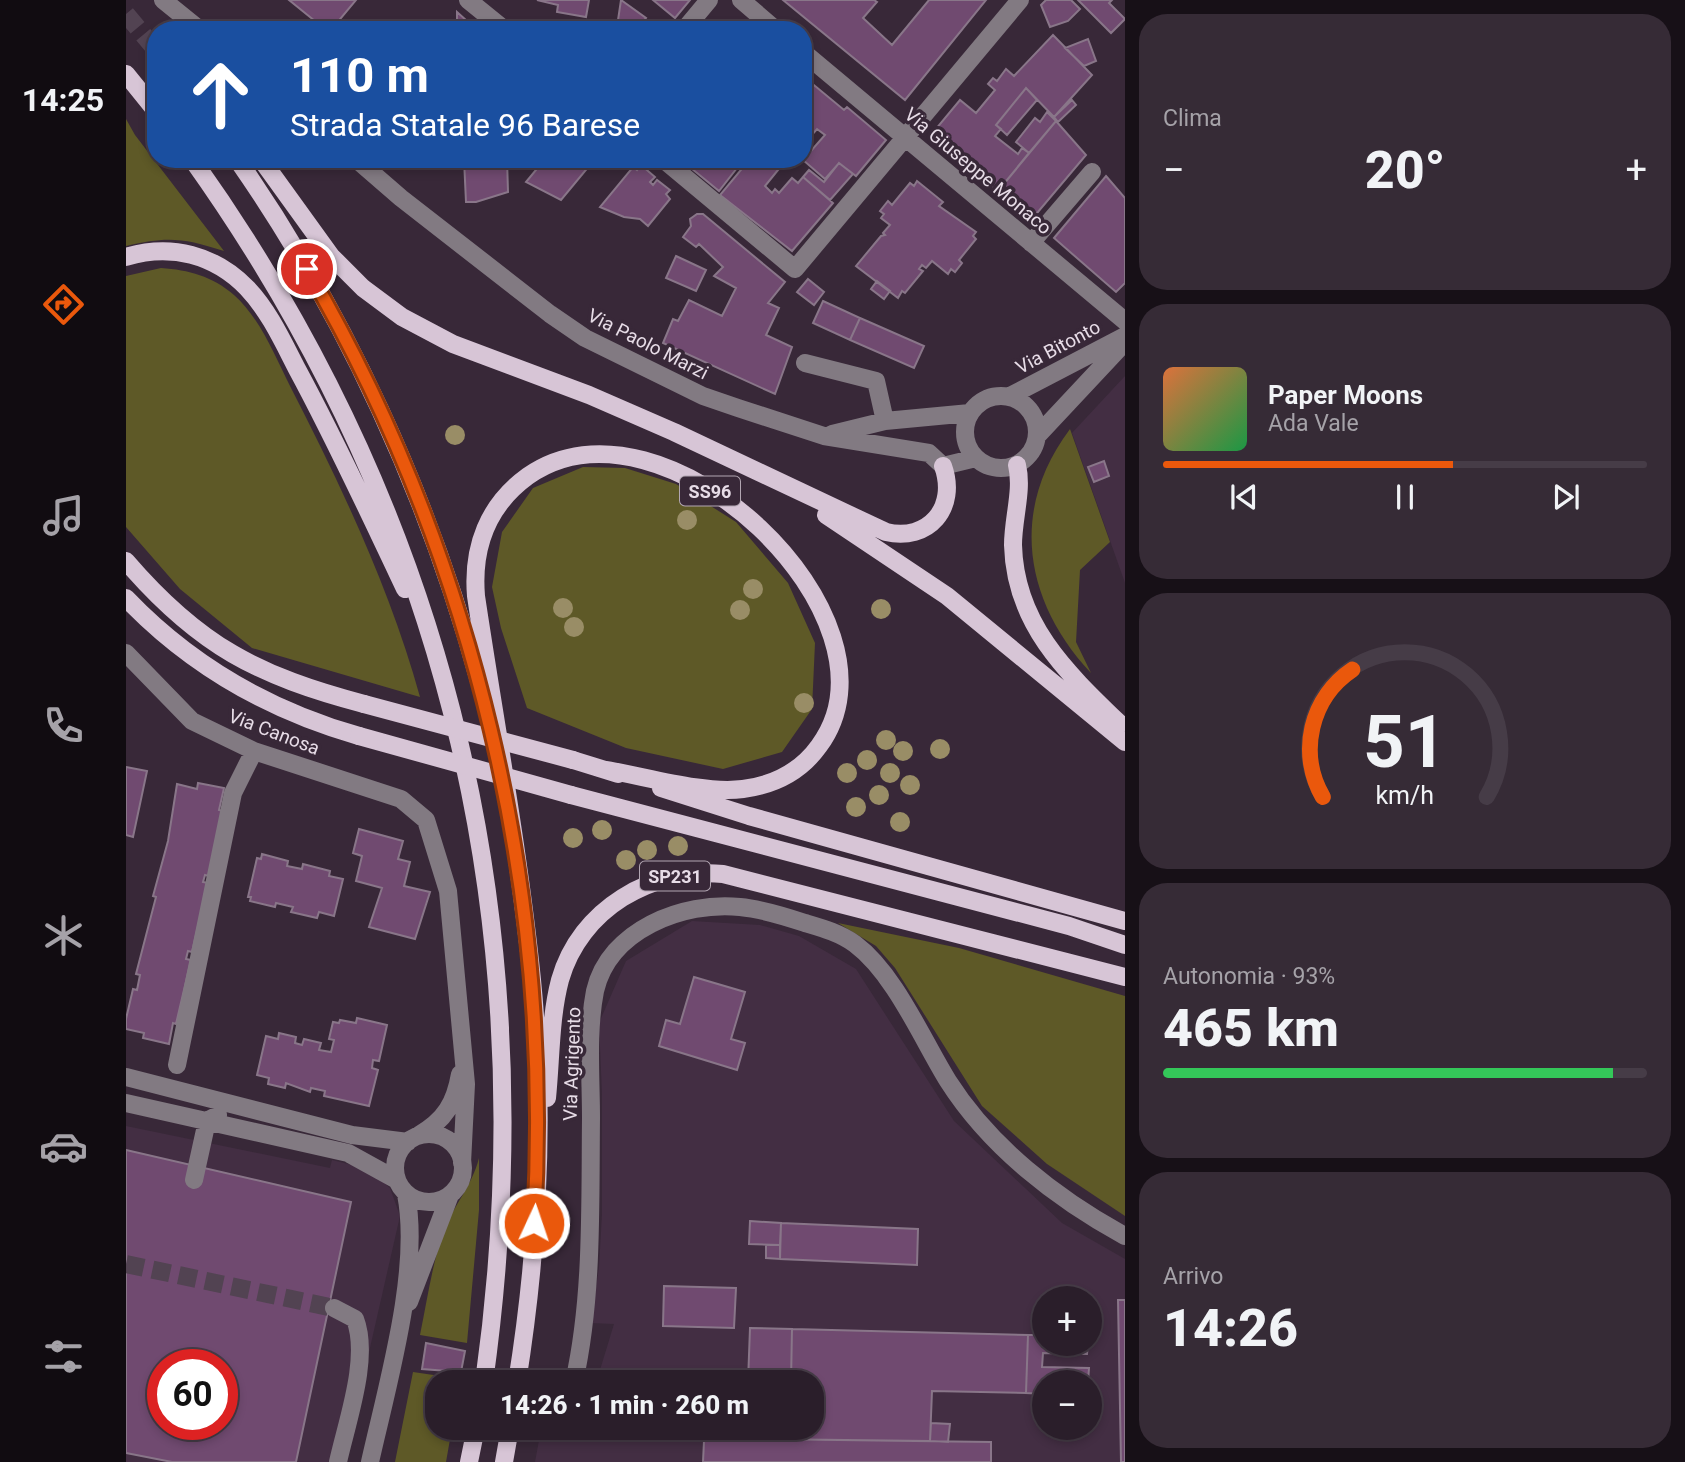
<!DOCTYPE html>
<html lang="it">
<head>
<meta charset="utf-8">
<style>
  body { margin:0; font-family:Roboto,sans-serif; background:#362b36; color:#f1f3f6; height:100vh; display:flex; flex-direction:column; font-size:26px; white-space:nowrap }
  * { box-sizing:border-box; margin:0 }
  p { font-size:23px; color:#a5a2a8 }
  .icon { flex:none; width:38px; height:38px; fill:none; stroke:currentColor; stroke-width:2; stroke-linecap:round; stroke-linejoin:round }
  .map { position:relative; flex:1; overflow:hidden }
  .details { display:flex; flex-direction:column; gap:14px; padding:14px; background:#171017; width:560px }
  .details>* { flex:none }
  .banner { position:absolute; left:21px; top:21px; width:665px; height:147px; border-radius:28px; box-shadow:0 4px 10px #0003,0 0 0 2px #463c47; background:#1a4fa0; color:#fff; overflow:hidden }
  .buttons { position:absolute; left:906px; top:1286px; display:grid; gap:14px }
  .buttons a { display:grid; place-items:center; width:70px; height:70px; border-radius:50%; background:#2a1e2a; box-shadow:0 4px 10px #0003,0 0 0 2px #463c47; font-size:35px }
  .speed { position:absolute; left:21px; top:1349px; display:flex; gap:14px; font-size:35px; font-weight:700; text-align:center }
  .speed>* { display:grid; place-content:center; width:91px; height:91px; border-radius:50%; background:#2a1e2a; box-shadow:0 4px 10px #0003,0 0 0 2px #463c47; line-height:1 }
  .speed .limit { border:10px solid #d22; background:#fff; color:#111 }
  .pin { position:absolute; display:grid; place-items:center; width:60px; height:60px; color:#fff; margin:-30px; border:4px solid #fff; border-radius:50%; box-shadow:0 2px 7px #0007 }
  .me { position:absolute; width:77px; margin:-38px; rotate:3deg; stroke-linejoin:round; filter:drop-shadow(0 0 5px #0008) }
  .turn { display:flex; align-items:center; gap:24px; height:147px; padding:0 28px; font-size:32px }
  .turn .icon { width:91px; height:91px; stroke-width:2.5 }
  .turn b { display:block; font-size:49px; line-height:60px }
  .big { font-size:52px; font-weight:800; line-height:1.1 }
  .details .card { flex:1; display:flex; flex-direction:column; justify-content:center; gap:10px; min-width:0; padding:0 24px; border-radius:28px; background:#362b36 }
  .details .dial { align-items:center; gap:0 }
  .dial svg { height:182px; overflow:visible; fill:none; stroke:#463c47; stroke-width:7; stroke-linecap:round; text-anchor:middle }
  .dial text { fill:#f1f3f6; stroke:none }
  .song { display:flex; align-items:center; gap:21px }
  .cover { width:84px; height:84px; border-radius:10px; background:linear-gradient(135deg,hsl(20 70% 55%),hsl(140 70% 35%)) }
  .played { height:7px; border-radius:4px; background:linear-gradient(90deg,#ea580c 60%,#463c47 60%) }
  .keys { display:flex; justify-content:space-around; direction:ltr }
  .heat { display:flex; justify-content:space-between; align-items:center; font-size:38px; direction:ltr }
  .charge { height:10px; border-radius:5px; background:linear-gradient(90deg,#34c759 93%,#463c47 0) }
  .trip { position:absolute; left:299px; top:1370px; width:399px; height:70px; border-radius:28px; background:#2a1e2a; box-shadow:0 4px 10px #0003,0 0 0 2px #463c47; font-weight:800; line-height:70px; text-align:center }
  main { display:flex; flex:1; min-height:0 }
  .tab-bar { display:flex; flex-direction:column; width:126px; justify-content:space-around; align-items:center; background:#110c11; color:#a5a2a8 }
  .tab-bar .icon { width:49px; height:49px }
  .tab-bar .on { color:#ea580c }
  .tab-bar b { font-size:32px; color:#f1f3f6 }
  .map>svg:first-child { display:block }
  .built { fill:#432e43; fill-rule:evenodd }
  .green { fill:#5e5927 }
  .building { fill:#704a70; stroke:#897689; stroke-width:2; fill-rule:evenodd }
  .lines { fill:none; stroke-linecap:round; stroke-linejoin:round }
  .minor-tunnel { stroke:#524352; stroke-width:18; stroke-dasharray:18 9; stroke-linecap:butt }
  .major-tunnel { stroke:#524352; stroke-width:18; stroke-dasharray:18 9; stroke-linecap:butt }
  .minor { stroke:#827a82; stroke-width:18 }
  .major { stroke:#d7c5d6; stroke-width:18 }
  .major-bridge { stroke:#d7c5d6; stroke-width:18 }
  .tree { fill:#998d66 }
  .route-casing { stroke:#983908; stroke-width:18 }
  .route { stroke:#ea580c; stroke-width:12 }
  .labels { text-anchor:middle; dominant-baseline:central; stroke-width:7; stroke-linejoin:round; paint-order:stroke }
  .shield { fill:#382838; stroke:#b2a6b2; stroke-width:2 }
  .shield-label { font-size:18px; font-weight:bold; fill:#e7dce7 }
  .street-label { font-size:19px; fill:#e7dce7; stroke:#382838 }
</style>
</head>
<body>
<main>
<nav class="tab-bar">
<b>14:25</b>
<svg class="icon on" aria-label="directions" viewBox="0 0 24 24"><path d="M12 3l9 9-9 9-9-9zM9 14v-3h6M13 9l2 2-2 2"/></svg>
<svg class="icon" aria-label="music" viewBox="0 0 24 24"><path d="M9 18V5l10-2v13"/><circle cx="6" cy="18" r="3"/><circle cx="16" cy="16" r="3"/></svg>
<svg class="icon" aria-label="phone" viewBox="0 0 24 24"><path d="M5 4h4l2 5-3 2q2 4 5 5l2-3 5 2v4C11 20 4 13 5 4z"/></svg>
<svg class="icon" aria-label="climate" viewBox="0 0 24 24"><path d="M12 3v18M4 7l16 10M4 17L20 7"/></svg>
<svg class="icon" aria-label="car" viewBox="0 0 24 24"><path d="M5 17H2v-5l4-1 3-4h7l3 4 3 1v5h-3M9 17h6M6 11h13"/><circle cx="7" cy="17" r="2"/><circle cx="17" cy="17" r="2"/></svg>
<svg class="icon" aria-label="filters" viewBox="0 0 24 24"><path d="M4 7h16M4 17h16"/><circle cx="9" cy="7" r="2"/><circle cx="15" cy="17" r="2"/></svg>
</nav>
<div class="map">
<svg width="999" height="1462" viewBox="0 0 999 1462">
  <rect width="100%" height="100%" fill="#382838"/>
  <path class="built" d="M 999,376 L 999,583 L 946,433 Z
    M 566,921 L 634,925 L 673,936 L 730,969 L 828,1121 L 936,1223 L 999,1259 L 999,1462 L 409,1462 L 414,1435 L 471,1436 L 471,1428 L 686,1428 L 686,1382 L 473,1382 L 474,1370 L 488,1324 L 465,1323 L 473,1267 L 476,1214 L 476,1095 L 473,1023 L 500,961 ZM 919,1298 L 964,1298 L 964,1344 L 919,1344 ZM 919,1382 L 964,1382 L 964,1428 L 919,1428 Z
    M 0,1126 L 204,1168 L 206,1160 L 242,1169 L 264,1188 L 274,1216 L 218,1462 L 0,1462 ZM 37,1365 L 96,1365 L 96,1424 L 37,1424 Z"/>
  <path class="green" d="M 0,119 L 9,135 L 98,251 C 58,238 41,236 0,246 Z
    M 35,268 C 63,270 86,276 108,295 C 134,318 149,356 164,386 C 214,483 265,591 294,697 L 126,648 L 54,589 L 0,527 L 0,276 Z
    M 944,429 L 984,542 L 954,570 L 950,642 L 965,673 C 898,601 883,510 944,429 Z
    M 457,467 L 499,468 L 550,484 L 610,522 L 662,583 L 689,643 L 686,709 L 656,752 L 597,769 L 500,748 L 401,708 L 375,628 L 366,587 L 376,532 L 407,488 Z
    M 712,923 L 833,948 L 999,996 L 999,1216 L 921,1164 L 856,1106 L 769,968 L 750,946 Z
    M 353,1158 L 353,1210 L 341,1343 L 294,1335 C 301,1301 306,1265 317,1233 C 327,1206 346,1186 353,1158 Z
    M 287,1372 L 335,1379 L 334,1382 L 312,1382 L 312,1428 L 326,1428 L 320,1462 L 269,1462 Z"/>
  <path class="building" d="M 163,0 L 230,0 L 205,30 L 200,30 Z
    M 411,0 L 463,0 L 460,17 L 431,12 L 432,5 Z
    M 495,0 L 520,18 L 510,30 L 498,30 L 492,20 Z
    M 527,0 L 564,0 L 549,18 Z
    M 657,0 L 748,0 L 751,2 L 737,18 L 766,45 L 803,0 L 860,0 L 779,100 Z
    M 920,0 L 945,0 L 954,9 L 942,21 L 924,27 L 915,5 Z
    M 952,0 L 986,0 L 983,3 L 999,19 L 985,33 Z
    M 331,12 L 351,30 L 331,30 Z
    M 927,35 L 966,75 L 928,117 L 900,88 L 870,125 L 875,129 L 869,136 L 892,154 L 896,148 L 903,153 L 872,191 L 804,136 L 834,100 L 850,113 L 869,90 L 862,84 L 867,78 L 871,81 L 880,69 L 888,76 Z
    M 962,39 L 970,61 L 958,66 L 939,48 Z
    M 683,81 L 718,110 L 721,107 L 760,140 L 730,176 L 713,163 L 699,179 L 677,160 L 699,135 L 691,129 L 677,145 L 677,88 Z
    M 900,88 L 911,100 L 881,135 L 870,125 Z
    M 946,100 L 950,105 L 932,122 L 928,117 Z
    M 921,112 L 930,121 L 903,153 L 890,142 L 909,118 L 914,122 Z
    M 930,121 L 960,155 L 906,219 L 872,191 Z
    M 338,159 L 381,159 L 382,192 L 350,202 L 340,202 Z
    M 419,159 L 469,159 L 435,200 L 400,182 Z
    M 554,159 L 618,159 L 593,191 Z
    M 624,159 L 641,159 L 652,170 L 639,186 L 646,193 L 649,189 L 653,193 L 666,178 L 672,183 L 677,177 L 707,203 L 666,251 L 594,195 Z
    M 713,163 L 727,174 L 704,200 L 677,177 L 683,170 L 698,182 Z
    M 515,165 L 529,177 L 524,182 L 527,185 L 531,180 L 544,190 L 540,194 L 544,199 L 522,226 L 514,219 L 498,217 L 474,207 L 507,167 L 511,170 Z
    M 980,176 L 999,198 L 999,283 L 990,292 L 928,238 Z
    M 791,181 L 817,202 L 813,206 L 850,232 L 847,236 L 850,239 L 833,260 L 836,263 L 829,272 L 825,269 L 822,274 L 806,261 L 800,268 L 796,265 L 793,269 L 797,271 L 779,293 L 776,291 L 772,298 L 730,266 L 755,236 L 759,235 L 757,233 L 764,225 L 755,218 L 758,214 L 754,211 L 762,201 L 766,205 L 784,183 L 788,186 Z
    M 571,214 L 577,214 L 659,282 L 642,303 L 653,308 L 640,335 L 666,347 L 649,394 L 537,343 L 547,319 L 552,321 L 563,300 L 596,316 L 610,288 L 588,276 L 597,267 L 573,244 L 570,247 L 557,237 L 565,226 L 564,219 Z
    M 550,256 L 580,270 L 570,291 L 540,278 Z
    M 682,279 L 698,292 L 688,305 L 671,292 Z
    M 751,281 L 764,291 L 758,299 L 745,289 Z
    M 697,301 L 734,318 L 724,340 L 687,323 Z
    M 734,318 L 798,346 L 788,368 L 724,340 Z
    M 978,461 L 983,476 L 968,482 L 962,467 Z
    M 0,767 L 21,771 L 7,837 L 0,835 Z
    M 72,783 L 98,788 L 93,810 L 97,811 L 83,876 L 79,875 L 77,882 L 82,883 L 66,952 L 62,951 L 60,959 L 65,960 L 50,1024 L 47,1023 L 43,1044 L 17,1038 L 18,1033 L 0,1029 L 0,1019 L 7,989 L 11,990 L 14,975 L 10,974 L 30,897 L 27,896 L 42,841 L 51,784 L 71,789 Z
    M 233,829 L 277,841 L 272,859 L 284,862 L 278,886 L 304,892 L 289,939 L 243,927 L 256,888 L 230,881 L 236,856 L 227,853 Z
    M 136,854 L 162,861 L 161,866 L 176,869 L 177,864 L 204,871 L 203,876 L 217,879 L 208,916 L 193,912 L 191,918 L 165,912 L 167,907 L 150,903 L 149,907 L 124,901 L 125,897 L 122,897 L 131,858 L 135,859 Z
    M 568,977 L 619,992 L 605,1039 L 619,1043 L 611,1070 L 533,1046 L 540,1020 L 554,1024 Z
    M 231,1018 L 261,1025 L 253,1061 L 247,1060 L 246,1068 L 252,1070 L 243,1106 L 198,1096 L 199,1091 L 185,1088 L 184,1092 L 160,1083 L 159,1088 L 142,1084 L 143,1078 L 131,1075 L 140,1036 L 152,1039 L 153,1033 L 170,1037 L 169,1043 L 176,1045 L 178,1039 L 195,1043 L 193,1050 L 205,1052 L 208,1040 L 203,1039 L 207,1022 L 213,1023 L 214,1020 L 230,1023 Z
    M 0,1150 L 225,1202 L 170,1462 L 46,1462 L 0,1453 ZM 37,1365 L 96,1365 L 96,1424 L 37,1424 Z
    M 624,1221 L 655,1223 L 654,1245 L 623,1244 Z
    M 655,1223 L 792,1229 L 791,1265 L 654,1259 Z
    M 640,1245 L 654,1245 L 654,1259 L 640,1258 Z
    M 538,1286 L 610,1288 L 608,1328 L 537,1326 Z
    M 992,1300 L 999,1300 L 999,1462 L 995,1462 Z
    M 624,1328 L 666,1329 L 665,1382 L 622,1382 Z
    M 666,1329 L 902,1335 L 900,1393 L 806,1391 L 804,1441 L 630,1439 L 631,1428 L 686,1428 L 686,1382 L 665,1382 Z
    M 902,1335 L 919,1335 L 919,1344 L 962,1344 L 961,1354 L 917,1353 L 916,1367 L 963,1368 L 962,1382 L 919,1382 L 919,1394 L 900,1393 Z
    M 300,1343 L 339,1351 L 335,1372 L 296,1369 Z
    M 805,1423 L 824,1424 L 822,1442 L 804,1441 Z
    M 515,1428 L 578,1428 L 578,1441 L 515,1440 Z
    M 630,1439 L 865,1442 L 865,1462 L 577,1462 L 578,1441 Z"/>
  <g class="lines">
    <path class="minor-tunnel" d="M 0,1264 L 208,1308"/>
    <path class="major-tunnel" d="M 0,14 L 30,50"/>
    <path class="minor" d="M 37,0 L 74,30
      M 342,0 L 379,30
      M 615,0 L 650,30
      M 558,30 L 583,0
      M 677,52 L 999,321
      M 230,159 L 275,198 L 424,314 L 459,338 L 577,396 L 612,408 L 698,436 L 803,453 L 817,466 L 850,458
      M 537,159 L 669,269 L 894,0
      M 905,243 L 966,172
      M 679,363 L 750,381 L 759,421
      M839 432a36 36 0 1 1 72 0a36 36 0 1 1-72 0Z
      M 884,396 L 999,336
      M 706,434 L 759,421 L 844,413
      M 911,436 L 999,342
      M 0,653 L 66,721 L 128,751 L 275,799 L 300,820 L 322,891 L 340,1084 L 336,1163
      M 51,1065 L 107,793 L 128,751
      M 0,1077 L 226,1135 L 282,1142
      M 0,1103 L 222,1153 L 271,1180
      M269 1168a34 34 0 1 1 68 0a34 34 0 1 1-68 0Z
      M 293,1135 C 319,1120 329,1103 334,1074
      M 68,1180 L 81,1121 L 92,1115
      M 283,1302 L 324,1195
      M 208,1308 L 229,1319 C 244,1358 221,1421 212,1462
      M 448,1382 C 467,1297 464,1205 465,1118 C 465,1077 461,1032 469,991 C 483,930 557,901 614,907 C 636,909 658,916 679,923 C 696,928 714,933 729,944 C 769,974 796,1039 822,1081 C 864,1147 931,1199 999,1236
      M 244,1462 C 261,1386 295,1270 280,1194"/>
    <path class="major" d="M 0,74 L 30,111
      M 66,159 C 327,525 420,939 358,1382
      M 111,159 C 221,317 302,496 353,681
      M 135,159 L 205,256 L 237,288 L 276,317 L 327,344 L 463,395 L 548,432 L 760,532 C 802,542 832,508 817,466
      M 0,257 C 45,243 89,255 121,288 C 143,311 157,342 171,369 C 210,441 244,515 279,589
      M 891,465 C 897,490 887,518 887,545 C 889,624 940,672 994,724
      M 700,515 L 821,596 L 999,742
      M 0,561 C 73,646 132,676 238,704
      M 0,598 C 65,666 142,710 233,736
      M 447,760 L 492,774
      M 535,788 L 623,816 L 999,921
      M 445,795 L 943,926 L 999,945
      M 421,1098 C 425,1059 424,1018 434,980 C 454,909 526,867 597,874 L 999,977
      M 391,1382 C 412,1251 419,1113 406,980 C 393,851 369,723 350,596 C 346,547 362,505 402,476 C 537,381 787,619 693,746 C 675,771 648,785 617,789 C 577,794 522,777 481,770
      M 343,1462 L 350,1428
      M 378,1462 L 384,1428"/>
    <path class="major-bridge" d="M 238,704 L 447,760
      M 233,736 L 445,795"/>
  </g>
  <g class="tree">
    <circle cx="329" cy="435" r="10"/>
    <circle cx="561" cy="520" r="10"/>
    <circle cx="627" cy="589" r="10"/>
    <circle cx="437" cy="608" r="10"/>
    <circle cx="755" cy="609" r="10"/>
    <circle cx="614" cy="610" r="10"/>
    <circle cx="448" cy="627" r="10"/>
    <circle cx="678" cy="703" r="10"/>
    <circle cx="760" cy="740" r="10"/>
    <circle cx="814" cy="749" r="10"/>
    <circle cx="777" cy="751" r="10"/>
    <circle cx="741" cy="760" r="10"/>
    <circle cx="721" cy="773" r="10"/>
    <circle cx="764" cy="773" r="10"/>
    <circle cx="784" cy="785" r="10"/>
    <circle cx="753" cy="795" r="10"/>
    <circle cx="730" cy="807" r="10"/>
    <circle cx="774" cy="822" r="10"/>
    <circle cx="476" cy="830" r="10"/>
    <circle cx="447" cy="838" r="10"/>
    <circle cx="552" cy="846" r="10"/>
    <circle cx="521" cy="850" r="10"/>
    <circle cx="500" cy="860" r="10"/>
  </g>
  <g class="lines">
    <defs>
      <path id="route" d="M 181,269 C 348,556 428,892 408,1223"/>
    </defs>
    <use href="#route" class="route-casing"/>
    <use href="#route" class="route"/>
  </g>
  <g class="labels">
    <g class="shield">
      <rect x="554" y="476.5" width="60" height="29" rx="5"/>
      <rect x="514" y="861.5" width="70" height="29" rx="5"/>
    </g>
    <g class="shield-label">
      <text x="584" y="491">SS96</text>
      <text x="549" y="876">SP231</text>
    </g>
    <g class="street-label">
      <text transform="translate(852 171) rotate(40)">Via Giuseppe Monaco</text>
      <text transform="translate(522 344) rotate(27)">Via Paolo Marzi</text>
      <text transform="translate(932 347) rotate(-28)">Via Bitonto</text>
      <text transform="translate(148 732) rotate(21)">Via Canosa</text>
      <text transform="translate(446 1064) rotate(-88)">Via Agrigento</text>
    </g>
  </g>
</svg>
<div class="buttons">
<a>+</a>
<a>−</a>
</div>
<div class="speed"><div class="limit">60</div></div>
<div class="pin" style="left:181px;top:269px;background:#d93025"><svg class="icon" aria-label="arrive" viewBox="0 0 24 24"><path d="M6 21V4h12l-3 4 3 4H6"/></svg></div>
<svg class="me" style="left:408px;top:1223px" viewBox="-20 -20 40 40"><circle r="17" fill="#ea580c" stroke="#fff" stroke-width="3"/><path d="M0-11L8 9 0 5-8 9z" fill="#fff"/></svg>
<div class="trip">14:26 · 1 min · 260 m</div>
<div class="banner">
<div class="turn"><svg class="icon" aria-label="ahead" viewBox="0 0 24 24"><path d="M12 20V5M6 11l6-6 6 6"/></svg><div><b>110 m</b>Strada Statale 96 Barese</div></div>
</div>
</div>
<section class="details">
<div class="card"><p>Clima</p>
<div class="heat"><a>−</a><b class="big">20°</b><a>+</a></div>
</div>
<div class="card">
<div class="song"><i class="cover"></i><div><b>Paper Moons</b><p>Ada Vale</p></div></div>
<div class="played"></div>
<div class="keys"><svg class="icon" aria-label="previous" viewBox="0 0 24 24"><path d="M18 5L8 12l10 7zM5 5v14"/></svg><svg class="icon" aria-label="pause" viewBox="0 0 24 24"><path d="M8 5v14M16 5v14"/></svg><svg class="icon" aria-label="next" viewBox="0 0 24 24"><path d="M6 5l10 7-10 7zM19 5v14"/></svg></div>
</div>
<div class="card dial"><svg viewBox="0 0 100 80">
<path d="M14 69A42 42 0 1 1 86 69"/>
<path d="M14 69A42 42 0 0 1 27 13" stroke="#ea580c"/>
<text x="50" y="56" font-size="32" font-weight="700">51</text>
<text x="50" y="72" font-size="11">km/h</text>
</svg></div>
<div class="card"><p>Autonomia · 93%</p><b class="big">465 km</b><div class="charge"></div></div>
<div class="card"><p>Arrivo</p><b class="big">14:26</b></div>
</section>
</main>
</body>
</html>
